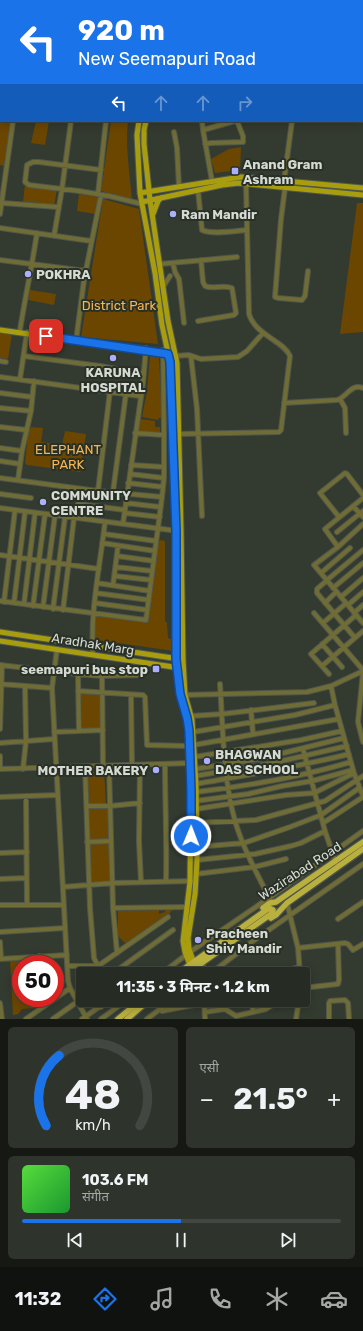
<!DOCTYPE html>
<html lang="hi">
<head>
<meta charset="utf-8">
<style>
  body { margin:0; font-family:Rubik,"Noto Sans Devanagari",sans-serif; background:#2e342b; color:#f1f3f6; height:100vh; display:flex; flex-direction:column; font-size:15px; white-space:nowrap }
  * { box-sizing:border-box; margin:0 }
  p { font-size:13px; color:#a4a7a6 }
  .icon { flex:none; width:22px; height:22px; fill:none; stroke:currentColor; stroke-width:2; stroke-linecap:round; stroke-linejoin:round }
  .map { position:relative; height:1019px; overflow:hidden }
  .panel { display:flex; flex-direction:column; gap:8px; padding:8px; background:#151813; flex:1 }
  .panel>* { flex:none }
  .guide { position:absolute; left:0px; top:0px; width:363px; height:122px; box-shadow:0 2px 10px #0003,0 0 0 1px #424841; background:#1a73e8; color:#fff; overflow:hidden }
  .speed { position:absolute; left:12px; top:955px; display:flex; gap:8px; font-size:20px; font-weight:700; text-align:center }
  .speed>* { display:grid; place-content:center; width:52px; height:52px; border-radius:50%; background:#262c23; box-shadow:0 2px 10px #0003,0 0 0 1px #424841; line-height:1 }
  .speed .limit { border:6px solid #d22; background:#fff; color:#111 }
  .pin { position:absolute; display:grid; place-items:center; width:34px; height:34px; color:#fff; margin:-17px; border-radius:8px; box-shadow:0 2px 6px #0006 }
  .me { position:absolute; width:44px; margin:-22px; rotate:1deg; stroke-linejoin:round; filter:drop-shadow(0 0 3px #0008) }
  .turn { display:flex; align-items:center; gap:14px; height:84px; padding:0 12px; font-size:18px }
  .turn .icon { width:52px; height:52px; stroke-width:2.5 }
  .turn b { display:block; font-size:28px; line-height:34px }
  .lanes { display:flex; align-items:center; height:38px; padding:0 12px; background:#0003; justify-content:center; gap:20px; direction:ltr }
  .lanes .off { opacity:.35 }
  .big { font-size:30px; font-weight:700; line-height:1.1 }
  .panel .widget { flex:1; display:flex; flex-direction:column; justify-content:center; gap:6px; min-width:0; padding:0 14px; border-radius:6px; background:#2e342b }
  .panel .dial { align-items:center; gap:0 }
  .dial svg { height:104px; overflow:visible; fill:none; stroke:#424841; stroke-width:7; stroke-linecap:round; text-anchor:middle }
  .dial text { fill:#f1f3f6; stroke:none }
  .song { display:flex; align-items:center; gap:12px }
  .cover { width:48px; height:48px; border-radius:6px; background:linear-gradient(135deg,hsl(110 70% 55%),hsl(130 70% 35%)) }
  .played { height:4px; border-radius:2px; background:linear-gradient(90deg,#1a73e8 50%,#424841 50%) }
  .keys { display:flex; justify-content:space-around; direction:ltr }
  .heat { display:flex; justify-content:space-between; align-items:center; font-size:22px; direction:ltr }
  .panel .tiles { flex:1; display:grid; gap:8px; grid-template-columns:1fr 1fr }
  .widget:last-child { grid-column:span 2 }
  .trip { position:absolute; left:76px; top:967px; width:234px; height:40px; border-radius:4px; background:#262c23; box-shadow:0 2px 10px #0003,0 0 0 1px #424841; font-weight:700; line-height:40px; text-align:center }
  .dock { display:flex; height:64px; justify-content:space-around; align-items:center; background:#0f120e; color:#a4a7a6 }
  .dock .icon { width:28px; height:28px }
  .dock .on { color:#1a73e8 }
  .dock b { font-size:18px; color:#f1f3f6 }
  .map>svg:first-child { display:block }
  .green { fill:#6b4600 }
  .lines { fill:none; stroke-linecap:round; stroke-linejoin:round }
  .minor-casing { stroke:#50574d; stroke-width:6 }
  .major-casing { stroke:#50574d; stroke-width:7 }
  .highway-casing { stroke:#50574d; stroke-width:8 }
  .minor { stroke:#706c35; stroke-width:4 }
  .major { stroke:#a89d0e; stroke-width:5 }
  .highway { stroke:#bab03e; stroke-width:5.5 }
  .route-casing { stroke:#114b97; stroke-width:10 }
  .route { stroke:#1a73e8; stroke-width:7 }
  .poi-dot { fill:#acaffb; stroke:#293025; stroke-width:1.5 }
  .labels { text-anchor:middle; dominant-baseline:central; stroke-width:4; stroke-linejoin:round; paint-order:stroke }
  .poi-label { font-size:13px; font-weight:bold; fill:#d5dad3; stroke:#293025; text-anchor:start }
  .park-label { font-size:13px; fill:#f8b653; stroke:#293025 }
  .street-label { font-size:13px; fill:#d5dad3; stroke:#293025 }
</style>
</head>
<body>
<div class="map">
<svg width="363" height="1019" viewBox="0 0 363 1019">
  <rect width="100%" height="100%" fill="#333a2f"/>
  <path class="green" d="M 0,20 L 1,20 L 1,121 L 11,121 L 4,166 L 0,165 Z
    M 36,121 L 49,121 L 45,145 L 31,143 Z
    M 111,121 L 128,121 C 125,147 130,174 132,200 L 101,191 Z
    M 241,147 L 240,172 L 232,171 L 215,173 L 211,159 L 229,149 Z
    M 25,184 L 57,189 L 54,207 L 23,202 Z
    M 79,194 L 98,197 L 95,214 L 77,211 Z
    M 103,199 L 139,209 L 158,344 L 81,337 Z
    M 357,203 L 363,203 L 363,332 L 340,334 Z
    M 30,290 L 56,294 L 54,305 L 28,300 Z
    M 0,333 L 12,334 L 8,359 L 0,358 Z
    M 150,354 L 159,356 L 162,418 L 159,418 L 158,420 L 142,417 L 147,391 Z
    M 140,419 L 155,421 L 155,427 L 160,427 L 160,437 L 137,434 Z
    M 31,427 L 43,428 L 41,442 L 62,445 L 65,431 L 86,434 L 80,472 L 27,465 L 25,463 L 28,434 Z
    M 160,540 L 165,541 L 165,621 L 167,623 L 168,638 L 173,640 L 173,651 L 91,639 L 95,615 L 146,622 L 158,542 L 159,542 Z
    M 81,693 L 99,695 L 101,728 L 82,729 Z
    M 104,769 L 106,805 L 88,804 L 87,770 Z
    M 88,807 L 108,808 L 110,840 L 89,840 Z
    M 110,842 L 112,882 L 91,884 L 89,843 Z
    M 165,909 L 172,910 L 168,916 L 126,944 L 118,936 L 118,911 L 159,910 L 159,914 L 165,912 Z
    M 10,960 L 34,961 L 35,964 L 21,964 L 21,998 L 36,998 L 36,1008 L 22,1009 L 18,1014 L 13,1015 Z"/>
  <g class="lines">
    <defs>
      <path id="minor" d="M 32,1 L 32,0
        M 91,1 L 92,0
        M 219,1 L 219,0
        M 307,1 L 307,0
        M 0,17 L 1,17
        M 202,121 L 203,130
        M 174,132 L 177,148 L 179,187
        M 205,144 L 211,143 L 243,142 L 243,136 L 237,121
        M 101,170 L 39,162 L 33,162 L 27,165 L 25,182 L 29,185 L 79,191 L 109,196 L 142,204
        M 212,181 L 203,130 L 235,121
        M 284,181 L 292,121
        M 285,188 L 281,219 L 275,297 L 278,298 L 302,300 L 305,296 L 308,271
        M 198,190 L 202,230 C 212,235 235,231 247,230
        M 98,194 L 106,121
        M 2,203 L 58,207
        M 0,214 L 13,121
        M 0,228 L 91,241
        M 54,236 L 62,189 L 71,121
        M 0,260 L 86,271
        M 173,263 L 175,272 L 179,279 L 184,323
        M 160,264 L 237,257
        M 163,287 L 170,276
        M 198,321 L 234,315 L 236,313 L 232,288 C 223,284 213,290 205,286 L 203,282 L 201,260
        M 20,330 C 25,298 32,266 37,233
        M 76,341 L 84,280 L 101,195
        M 163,350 L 164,435
        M 24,356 L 100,366 L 144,374
        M 175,356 L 189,355 L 201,359 L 238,357 L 247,351 L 263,333
        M 191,357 L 197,409 L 202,516
        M 0,361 L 6,362
        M 0,377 L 140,396
        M 20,379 L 27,332
        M 0,393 L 32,397
        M 340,399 L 345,408 L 346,433
        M 284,403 L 337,400 C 347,397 351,383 363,388
        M 0,408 L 31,411
        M 0,427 L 27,430
        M 178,434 L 279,432 L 281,430 L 290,356 C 284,341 255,335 249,314 L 246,184
        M 0,448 L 22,451
        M 0,461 L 20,464
        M 131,465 L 164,467
        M 130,474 L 164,478
        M 0,478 L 98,491 L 162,497
        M 18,480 L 22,451 L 31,411 L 34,381
        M 128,483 L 163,487
        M 98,491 L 110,391
        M 113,492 L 126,393
        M 0,494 L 31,498
        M 126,503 L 160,507
        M 78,504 L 125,510
        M 353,506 L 363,517
        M 0,508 L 178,531
        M 125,513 L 160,517
        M 339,517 L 320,493 L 345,473 L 347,474 L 363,495
        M 123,524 L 143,383 L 146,348
        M 363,524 L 338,547 L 314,565 L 363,623
        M 337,532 L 363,511
        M 104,534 L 156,541
        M 102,543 L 155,551
        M 338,547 L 325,529 L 363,498
        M 0,555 L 99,569
        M 117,556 L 154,561
        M 116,567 L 152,571
        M 321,573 L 350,548
        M 115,576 L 151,580
        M 327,580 L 363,550
        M 325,582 L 317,589 L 317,593 L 355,638
        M 97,583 L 150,591
        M 113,585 L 118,546
        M 333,588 L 363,563
        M 96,593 L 149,600
        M 341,597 L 363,578
        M 0,601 L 146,620 L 162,497 L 164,478 L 164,435 L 135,433
        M 4,602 L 15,510
        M 14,603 L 25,512
        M 95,603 L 147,610
        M 325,603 L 334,594
        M 24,604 L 35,513
        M 348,605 L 363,592
        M 33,606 L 45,514
        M 43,607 L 55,515
        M 53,609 L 65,517
        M 63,610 L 74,518
        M 314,613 L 363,670
        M 354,613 L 363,605
        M 323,623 L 344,605
        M 322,644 L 342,667
        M 57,649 L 52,688 L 68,981 L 70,988 L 87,1019
        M 93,655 C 90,611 100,566 105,522
        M 0,665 L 78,674 L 102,676 L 139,675 L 141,674 L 143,663
        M 322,666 L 363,631
        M 363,672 L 358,722 L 363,742
        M 78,674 L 79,731
        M 329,674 L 311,654 L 356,615
        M 102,676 L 103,766
        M 1,684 L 52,688
        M 220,684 C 223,729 223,777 235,821 C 243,848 257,874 270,899
        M 331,686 L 335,705 L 354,773 L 363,796
        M 78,691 L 143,695 L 145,697 L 147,745 L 189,746
        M 131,695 L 132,765
        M 184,695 L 307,692 L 331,686 L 363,671
        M 251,710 L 253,734
        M 191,716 L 222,714 L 314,703
        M 0,729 L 2,665
        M 54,732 L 103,730
        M 193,732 L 295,715 L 335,705
        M 0,743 L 54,739
        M 194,745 L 339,719
        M 303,749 L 325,831 L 336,863
        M 0,756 L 0,769
        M 194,757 L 301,740 L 342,731
        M 165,764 C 165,803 167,842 166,881
        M 140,765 L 139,841 L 141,882
        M 109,766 L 113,908 L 117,953
        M 85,767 L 90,908 L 94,958 L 98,966 L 98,974
        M 0,769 L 192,763
        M 23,769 L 26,741 L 25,686
        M 195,769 L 259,759 L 344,738
        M 195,776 L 273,763 L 347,746
        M 196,784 C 247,775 298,767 349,754
        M 196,792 C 248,786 300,777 351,762
        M 26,796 L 27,905
        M 0,797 L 58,795
        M 195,801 L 248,794 L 282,786 L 312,781 L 353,770
        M 87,806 L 110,806 L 140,803
        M 196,809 L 286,795 L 314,793 L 354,773
        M 196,823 L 256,820 L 325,801 L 363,776
        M 323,823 L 363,797
        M 87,842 L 111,841
        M 196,847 L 244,843 L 290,827 L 321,815 L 359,788
        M 0,853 L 27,852
        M 197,860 L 255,854 L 291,846 L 301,843 L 325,831
        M 196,874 L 254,867 L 286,859
        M 0,879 L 26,878
        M 63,887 L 113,883 L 191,881
        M 287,903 L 298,948 L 300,974
        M 0,905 L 64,905
        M 113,908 L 187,907
        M 338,919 L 363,902
        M 0,932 L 65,928
        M 0,942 L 1,958
        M 298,948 L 345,943 L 348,944 L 353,950 L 363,944
        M 39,956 L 39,964
        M 0,959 L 67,955
        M 203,962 L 203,974
        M 67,966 L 98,966 L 168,917
        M 84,967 L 85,974
        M 112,974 L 173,930
        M 161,974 L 190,952 L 269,898 L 363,831
        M 210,974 L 253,941 L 363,864
        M 275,974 L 299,967
        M 303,988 L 338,984 L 339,980 L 338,944
        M 96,1000 L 101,1007
        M 204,1000 L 205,1019
        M 252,1000 L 253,1012
        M 0,1003 L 2,1019
        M 40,1009 L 40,998
        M 162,1011 L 204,1003
        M 205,1012 L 225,1009 L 236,1016 L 266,1009 L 280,1000
        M 26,1019 L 70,988
        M 53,1019 L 77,1002
        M 82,1019 L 109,1000
        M 101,1019 L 127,1000
        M 147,1019 L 172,1000
        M 296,1019 L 299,1000
        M 329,1019 L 329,1003 L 330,1001 L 345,1000 L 348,1003 L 349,1019"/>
      <path id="major" d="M 152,1 L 152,0
        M 160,1 L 160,0
        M 139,121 L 137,135 L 140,193 L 155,273 L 162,325 L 170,362 L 176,531 L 176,659 L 180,694 L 187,718 L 190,763 L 191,792 L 190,882 L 183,941 L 185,952 L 190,965
        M 146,121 L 144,130 L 144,144 L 150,200 L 168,321 L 177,363 L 181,530 L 183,660 L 185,695 L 192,720 L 196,784 L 197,860 L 195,894 L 188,938 L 189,949 L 194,963
        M 140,193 L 241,177 L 363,188
        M 142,202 L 222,185 L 239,183 L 363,195
        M 153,214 L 158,201 L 161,198
        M 0,330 L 170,354
        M 0,632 L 179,659
        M 0,641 L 180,668"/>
      <path id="highway" d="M 263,908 L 270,903 L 276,902 L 363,842
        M 271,918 L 276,915 L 287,903 L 363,849
        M 177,974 L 265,911 L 269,908 L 273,910 L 271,914 L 186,974
        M 118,1019 L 141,1000
        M 127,1019 L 149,1000"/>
    </defs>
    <use href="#minor" class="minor-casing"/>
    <use href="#major" class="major-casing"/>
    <use href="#highway" class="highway-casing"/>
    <use href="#minor" class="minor"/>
    <use href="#major" class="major"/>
    <use href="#highway" class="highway"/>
  </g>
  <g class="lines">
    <defs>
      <path id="route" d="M 46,336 L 168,354 L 170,362 L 176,531 L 176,659 L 180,694 L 187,718 L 189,731 L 191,792 L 191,836"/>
    </defs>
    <use href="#route" class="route-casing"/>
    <use href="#route" class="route"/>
  </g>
  <g class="poi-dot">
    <rect x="231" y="167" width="8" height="8" rx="2"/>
    <circle cx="173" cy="214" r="4"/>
    <circle cx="28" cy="274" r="4"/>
    <circle cx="113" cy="358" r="4"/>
    <circle cx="43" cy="502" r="4"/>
    <rect x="152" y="665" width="8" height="8" rx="2"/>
    <circle cx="207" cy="761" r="4"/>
    <circle cx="156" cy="770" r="4"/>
    <circle cx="198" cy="940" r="4"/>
  </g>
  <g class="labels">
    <g class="poi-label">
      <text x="243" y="164">Anand Gram<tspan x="243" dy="15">Ashram</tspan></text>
      <text x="181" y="214">Ram Mandir</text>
      <text x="36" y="274">POKHRA</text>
      <text x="113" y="372" text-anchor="middle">KARUNA<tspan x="113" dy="15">HOSPITAL</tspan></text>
      <text x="51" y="495">COMMUNITY<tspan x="51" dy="15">CENTRE</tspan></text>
      <text x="148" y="669" text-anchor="end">seemapuri bus stop</text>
      <text x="215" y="754">BHAGWAN<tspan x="215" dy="15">DAS SCHOOL</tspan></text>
      <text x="148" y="770" text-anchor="end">MOTHER BAKERY</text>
      <text x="206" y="933">Pracheen<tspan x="206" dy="15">Shiv Mandir</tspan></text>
    </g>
    <g class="park-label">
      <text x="119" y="305">District Park</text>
      <text x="68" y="449">ELEPHANT<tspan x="68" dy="15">PARK</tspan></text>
    </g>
    <g class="street-label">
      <text transform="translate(93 644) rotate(9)">Aradhak Marg</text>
      <text transform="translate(300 871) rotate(-33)">Wazirabad Road</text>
    </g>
  </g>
</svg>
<div class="speed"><div class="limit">50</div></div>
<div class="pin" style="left:46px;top:336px;background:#d93025"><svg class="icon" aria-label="arrive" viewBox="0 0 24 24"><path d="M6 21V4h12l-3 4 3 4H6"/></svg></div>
<svg class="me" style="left:191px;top:836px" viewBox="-20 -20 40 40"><circle r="17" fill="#1a73e8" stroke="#fff" stroke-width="3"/><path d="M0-11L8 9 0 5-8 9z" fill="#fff"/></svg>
<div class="trip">11:35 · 3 मिनट · 1.2 km</div>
<div class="guide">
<div class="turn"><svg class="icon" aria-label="left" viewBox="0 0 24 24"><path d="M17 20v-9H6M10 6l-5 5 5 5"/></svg><div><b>920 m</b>New Seemapuri Road</div></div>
<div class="lanes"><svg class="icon" aria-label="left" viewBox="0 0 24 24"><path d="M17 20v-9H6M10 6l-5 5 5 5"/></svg><svg class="icon off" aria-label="ahead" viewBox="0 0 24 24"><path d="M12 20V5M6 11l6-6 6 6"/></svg><svg class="icon off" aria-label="ahead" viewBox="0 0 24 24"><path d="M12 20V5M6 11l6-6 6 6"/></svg><svg class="icon off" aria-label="right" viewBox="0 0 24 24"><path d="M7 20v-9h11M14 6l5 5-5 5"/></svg></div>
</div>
</div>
<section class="panel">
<div class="tiles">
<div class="widget dial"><svg viewBox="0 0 100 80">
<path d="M14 69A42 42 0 1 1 86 69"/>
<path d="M14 69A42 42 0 0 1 24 15" stroke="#1a73e8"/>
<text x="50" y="56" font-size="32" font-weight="700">48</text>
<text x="50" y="72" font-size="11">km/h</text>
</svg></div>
<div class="widget"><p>एसी</p>
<div class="heat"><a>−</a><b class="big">21.5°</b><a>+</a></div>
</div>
<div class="widget">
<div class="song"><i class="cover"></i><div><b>103.6 FM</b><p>संगीत</p></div></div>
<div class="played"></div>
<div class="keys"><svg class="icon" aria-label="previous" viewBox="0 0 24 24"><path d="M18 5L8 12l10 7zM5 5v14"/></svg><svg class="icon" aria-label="pause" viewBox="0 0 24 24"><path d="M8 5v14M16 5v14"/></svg><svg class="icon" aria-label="next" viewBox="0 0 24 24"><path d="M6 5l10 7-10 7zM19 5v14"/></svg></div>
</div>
</div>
</section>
<nav class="dock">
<b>11:32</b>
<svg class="icon on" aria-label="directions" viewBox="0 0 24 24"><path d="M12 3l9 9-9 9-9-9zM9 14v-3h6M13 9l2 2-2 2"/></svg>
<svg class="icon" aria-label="music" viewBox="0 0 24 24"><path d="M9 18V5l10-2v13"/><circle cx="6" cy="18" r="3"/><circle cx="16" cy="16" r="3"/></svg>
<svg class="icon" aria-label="phone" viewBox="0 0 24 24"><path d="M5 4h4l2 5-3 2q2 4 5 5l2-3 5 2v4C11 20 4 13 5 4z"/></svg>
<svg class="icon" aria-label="climate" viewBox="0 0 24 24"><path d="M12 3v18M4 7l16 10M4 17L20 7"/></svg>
<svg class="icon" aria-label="car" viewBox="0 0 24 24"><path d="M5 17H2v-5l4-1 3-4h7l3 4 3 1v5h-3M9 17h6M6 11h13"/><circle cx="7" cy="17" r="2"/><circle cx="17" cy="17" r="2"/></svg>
</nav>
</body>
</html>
